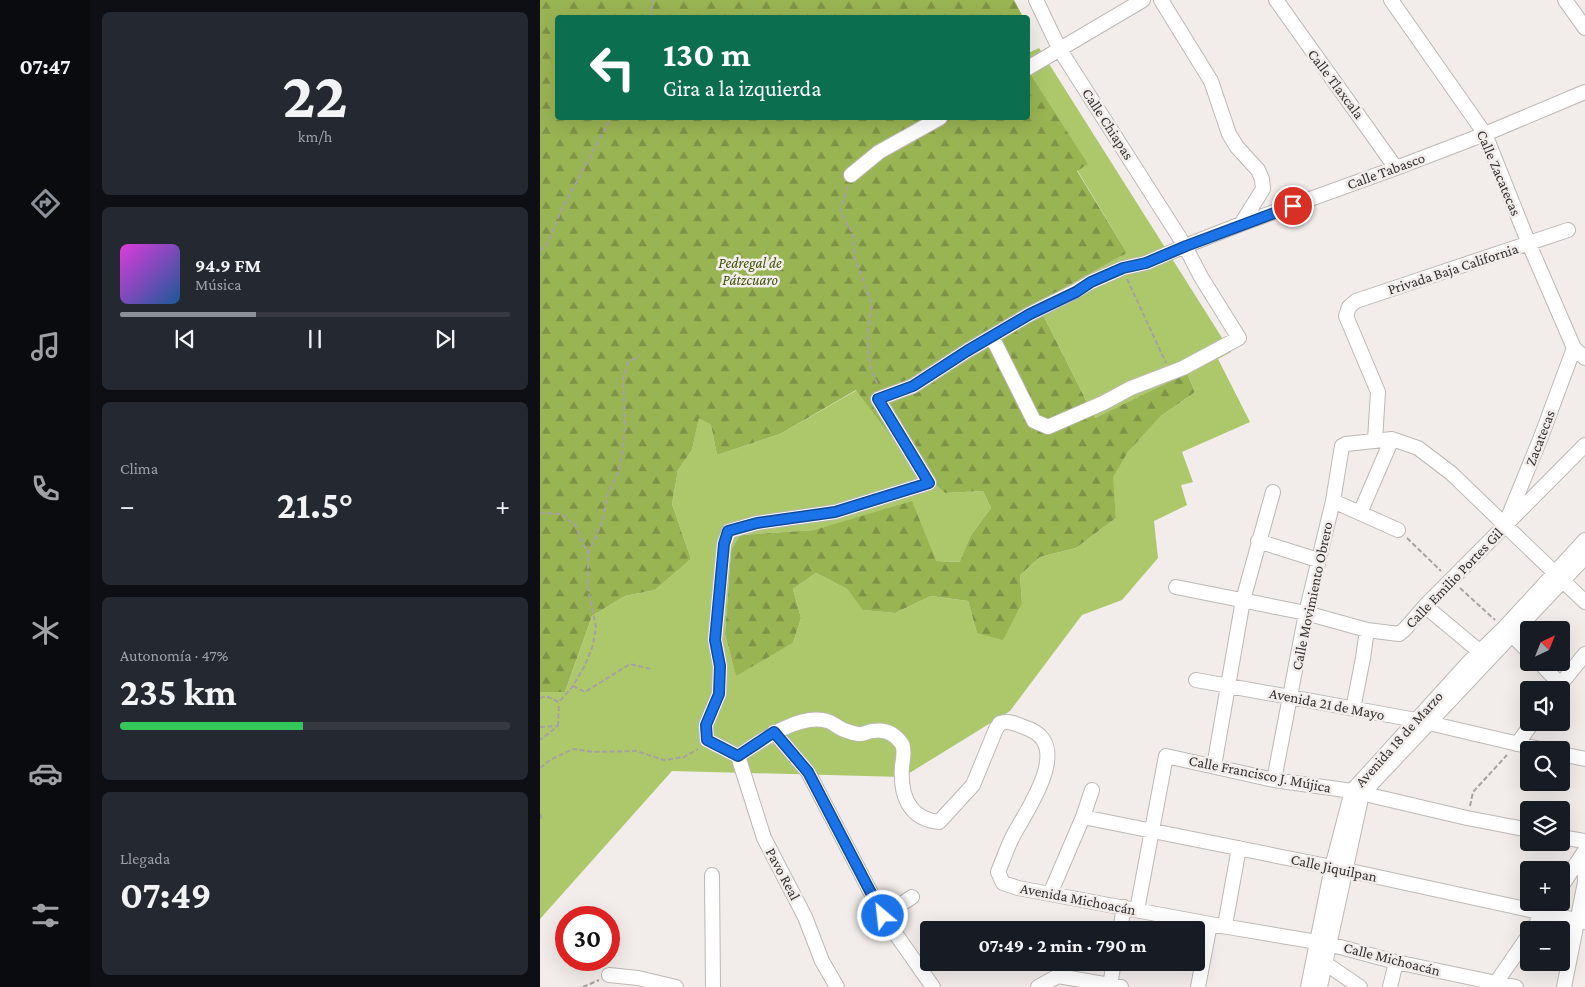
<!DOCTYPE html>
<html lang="es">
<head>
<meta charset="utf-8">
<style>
  body { margin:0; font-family:"Crimson Pro",serif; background:#242831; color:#f1f3f6; height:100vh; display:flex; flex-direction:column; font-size:19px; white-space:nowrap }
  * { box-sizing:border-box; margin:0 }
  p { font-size:16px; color:#9ea1a6 }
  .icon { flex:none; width:28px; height:28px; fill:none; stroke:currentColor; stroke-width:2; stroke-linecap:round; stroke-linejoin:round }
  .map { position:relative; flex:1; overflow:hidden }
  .drawer { display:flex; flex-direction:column; gap:12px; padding:12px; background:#0d0f14; width:450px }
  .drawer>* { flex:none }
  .top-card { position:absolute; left:15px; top:15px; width:475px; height:105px; border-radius:5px; box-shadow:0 5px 20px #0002; background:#0b6e4f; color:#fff; overflow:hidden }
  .needle { width:32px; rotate:43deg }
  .buttons { position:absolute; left:980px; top:621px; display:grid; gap:10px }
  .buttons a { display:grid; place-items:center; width:50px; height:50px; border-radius:5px; background:#171b24; box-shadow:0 5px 20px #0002; font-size:25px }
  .speed { position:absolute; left:15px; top:906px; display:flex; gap:10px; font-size:25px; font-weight:700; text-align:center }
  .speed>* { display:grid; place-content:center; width:65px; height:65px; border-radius:50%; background:#171b24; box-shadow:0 5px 20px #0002; line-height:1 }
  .speed .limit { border:8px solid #d22; background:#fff; color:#111 }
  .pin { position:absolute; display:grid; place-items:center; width:42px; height:42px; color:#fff; margin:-21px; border:2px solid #fff; border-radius:50%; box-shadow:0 1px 5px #0007 }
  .me { position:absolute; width:55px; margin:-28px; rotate:332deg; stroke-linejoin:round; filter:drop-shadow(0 0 4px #0008) }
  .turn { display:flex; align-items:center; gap:18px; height:105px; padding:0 25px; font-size:22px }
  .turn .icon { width:65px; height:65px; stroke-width:2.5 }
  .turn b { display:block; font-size:35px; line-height:42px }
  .big { font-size:38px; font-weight:700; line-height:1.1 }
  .drawer .widget { flex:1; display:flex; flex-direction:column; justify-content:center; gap:8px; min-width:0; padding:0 18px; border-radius:8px; background:#242831 }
  .drawer .dial { align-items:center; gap:0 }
  .dial b { font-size:65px; line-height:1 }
  .song { display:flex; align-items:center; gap:15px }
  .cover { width:60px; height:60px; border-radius:8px; background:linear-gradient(135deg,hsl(300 70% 55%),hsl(210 70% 35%)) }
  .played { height:5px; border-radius:2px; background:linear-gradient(90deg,#8c9099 35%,#363941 35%) }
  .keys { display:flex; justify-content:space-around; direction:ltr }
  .heat { display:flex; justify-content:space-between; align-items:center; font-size:28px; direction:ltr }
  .charge { height:8px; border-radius:4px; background:linear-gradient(90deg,#34c759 47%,#363941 0) }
  .trip { position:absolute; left:380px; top:921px; width:285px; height:50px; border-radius:5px; background:#171b24; box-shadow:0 5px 20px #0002; font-weight:700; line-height:50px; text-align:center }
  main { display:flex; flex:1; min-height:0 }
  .tabs { display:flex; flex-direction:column; width:90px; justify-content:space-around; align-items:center; background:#090b0e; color:#9ea1a6 }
  .tabs .icon { width:35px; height:35px }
  .tabs .active { color:#8c9099 }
  .tabs b { font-size:22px; color:#f1f3f6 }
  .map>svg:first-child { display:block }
  .grass { fill:#acc86b }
  .forest { fill:url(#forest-firs) }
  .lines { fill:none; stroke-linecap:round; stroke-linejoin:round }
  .minor-casing { stroke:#bdb8b5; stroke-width:16 }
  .path { stroke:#a6a2a0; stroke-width:2; stroke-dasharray:5 2.5; stroke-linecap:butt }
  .minor { stroke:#fff; stroke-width:14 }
  .route-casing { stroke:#114b97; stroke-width:12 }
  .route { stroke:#1a73e8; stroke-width:9 }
  .labels { text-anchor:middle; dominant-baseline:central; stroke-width:5; stroke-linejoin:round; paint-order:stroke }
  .street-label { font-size:15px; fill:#343231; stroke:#f2edea }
  .park-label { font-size:15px; font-style:italic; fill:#42530a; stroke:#f2edea }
</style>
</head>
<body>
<main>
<nav class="tabs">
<b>07:47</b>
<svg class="icon active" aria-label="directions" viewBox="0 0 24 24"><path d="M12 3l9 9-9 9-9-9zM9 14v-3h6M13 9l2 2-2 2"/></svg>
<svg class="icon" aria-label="music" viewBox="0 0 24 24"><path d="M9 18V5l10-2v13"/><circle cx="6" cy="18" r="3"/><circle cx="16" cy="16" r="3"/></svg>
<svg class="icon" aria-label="phone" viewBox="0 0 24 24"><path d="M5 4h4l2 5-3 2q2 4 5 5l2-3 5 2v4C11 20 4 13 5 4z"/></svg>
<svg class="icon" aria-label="climate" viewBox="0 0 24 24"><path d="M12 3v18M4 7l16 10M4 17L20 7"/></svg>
<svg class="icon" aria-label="car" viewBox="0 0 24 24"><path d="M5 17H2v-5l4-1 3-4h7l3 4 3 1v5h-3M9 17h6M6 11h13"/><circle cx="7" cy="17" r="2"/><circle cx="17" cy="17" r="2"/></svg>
<svg class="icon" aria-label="filters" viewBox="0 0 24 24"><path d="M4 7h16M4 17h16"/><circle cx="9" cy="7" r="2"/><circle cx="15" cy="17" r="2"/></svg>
</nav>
<section class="drawer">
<div class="widget dial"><b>22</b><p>km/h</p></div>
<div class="widget">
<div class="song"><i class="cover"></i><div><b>94.9 FM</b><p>Música</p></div></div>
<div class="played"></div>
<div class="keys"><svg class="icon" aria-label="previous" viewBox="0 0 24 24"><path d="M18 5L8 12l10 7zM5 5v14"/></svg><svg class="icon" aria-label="pause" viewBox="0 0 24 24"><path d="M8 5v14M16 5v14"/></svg><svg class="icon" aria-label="next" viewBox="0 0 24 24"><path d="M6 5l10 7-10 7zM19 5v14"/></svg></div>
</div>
<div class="widget"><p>Clima</p>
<div class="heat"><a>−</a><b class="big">21.5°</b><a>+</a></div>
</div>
<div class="widget"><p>Autonomía · 47%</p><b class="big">235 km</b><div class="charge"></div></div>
<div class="widget"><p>Llegada</p><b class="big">07:49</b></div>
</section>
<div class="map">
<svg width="1045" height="987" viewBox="0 0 1045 987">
  <defs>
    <pattern id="forest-firs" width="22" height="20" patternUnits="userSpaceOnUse" patternTransform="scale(1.25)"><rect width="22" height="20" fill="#99b453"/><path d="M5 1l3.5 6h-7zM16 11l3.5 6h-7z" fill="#7e9345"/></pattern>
  </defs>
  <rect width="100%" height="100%" fill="#f2edea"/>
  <path class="grass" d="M 499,48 L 691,352 L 678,359 L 710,422 L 642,452 L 653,482 L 641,485 L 647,505 L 614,521 L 618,558 L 582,600 L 542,615 L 470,711 L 363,777 L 132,771 L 0,919 L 0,692 L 25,692 L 52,616 L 85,596 L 115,590 L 151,559 L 132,504 L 138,470 L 152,450 L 159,417 L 171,425 L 177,455 L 240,434 L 317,390 L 372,464 L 405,493 L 443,491 L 451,508 L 431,535 L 421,562 L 396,561 L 312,520 L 274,530 L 200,535 L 191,550 L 185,634 L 196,675 L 253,643 L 261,618 L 253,589 L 276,573 L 307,589 L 324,610 L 355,613 L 391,596 L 428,601 L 437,633 L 482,603 L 480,575 L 500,557 L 536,548 L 576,518 L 572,477 L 588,452 L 621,416 L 655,392 L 647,373 L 555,418 L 497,303 L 587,253 L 537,170 L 547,163 L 488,70 L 488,53 Z"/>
  <path class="forest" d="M 0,0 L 474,0 L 483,17 L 18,18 L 18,118 L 488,118 L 488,70 L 548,164 L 537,171 L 587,253 L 497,303 L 555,418 L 647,373 L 655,392 L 621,416 L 588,452 L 573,477 L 576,518 L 536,548 L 500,557 L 480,575 L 482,603 L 463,640 L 437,633 L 428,601 L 391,596 L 355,613 L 323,610 L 307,589 L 276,573 L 253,589 L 261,618 L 253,643 L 196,676 L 185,634 L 191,550 L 200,535 L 274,530 L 372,501 L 396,561 L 420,562 L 431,535 L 451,508 L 443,491 L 405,493 L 372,464 L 316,390 L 240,434 L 177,455 L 171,425 L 159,418 L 152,450 L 138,470 L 132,504 L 151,559 L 115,590 L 85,596 L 52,616 L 25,692 L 0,692 Z"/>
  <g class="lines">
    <defs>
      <path id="minor" d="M 621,0 L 671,81 L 689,134 L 697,147 L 718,170 L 722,179 L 723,189 L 701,224
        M 736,0 L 856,168
        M 851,0 L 945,134 L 989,244 L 1034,348 L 1045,358
        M 1025,0 L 1045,28
        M 488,68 L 603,0
        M 311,175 L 339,152 L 400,118
        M 452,337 L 494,421 L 508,427 L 563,403 L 591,388 L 643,368 L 699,338 L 661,277 L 645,246 L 520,50 L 496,0
        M 835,440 L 838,392 L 806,316 L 809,307 L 816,301 L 1028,230
        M 793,501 L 858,530
        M 820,513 L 852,439
        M 967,520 L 1001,437 L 1034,348
        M 718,541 L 778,560
        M 636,587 L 766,613 L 827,630 L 859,634 L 865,629 L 885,606 L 1045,445
        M 885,606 L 939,651
        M 971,634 L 989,652
        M 999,662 L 1020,684
        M 656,680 L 876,720 L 1004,750
        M 1016,690 L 1045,654
        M 813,709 L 823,658 L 827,630
        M 234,732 L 268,772 L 343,916 L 393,987
        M 977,744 L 993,722
        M 1021,754 L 1045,759
        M 198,756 L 167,740 L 166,725 L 179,694 L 180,666 L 175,640 L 184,544 L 189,531 L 217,523 L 295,512 L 389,483 L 338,399 L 373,386 L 427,351 L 490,314 L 536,291 L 551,282 L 583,268 L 606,263 L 645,246 L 701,224 L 856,168 L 945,134 L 1045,92
        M 198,756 C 221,741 259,713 287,721 C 292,722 296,726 300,728 C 305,731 313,733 318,734 C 323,735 328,731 333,731 C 345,729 355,734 362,744 C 365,750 363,760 362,766 C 360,794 368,819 399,822 L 433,785 L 456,729 L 460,723 C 471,720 478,725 489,729 C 533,747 486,811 473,836 C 467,848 463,860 458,872 L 463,883 L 478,888 L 670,924 L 789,944 L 856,962 L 976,987
        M 198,756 L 224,838 L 265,917 L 282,961 L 297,987
        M 674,766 L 703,600 L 733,492
        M 734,780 L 766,613 L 793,501 L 802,446 L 806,444 L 852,439 L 878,448 L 911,473 L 1045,602
        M 543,817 L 792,867 L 1045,922
        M 1021,837 L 1045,841
        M 172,875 L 173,987
        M 1021,887 L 1044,852
        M 510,894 L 543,817 L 552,790
        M 597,910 L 626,756 L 734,780 L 812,791 L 927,818 L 989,830
        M 343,916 L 372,897
        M 685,925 L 699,848
        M 580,930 L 584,907
        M 992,930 L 1011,902
        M 779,959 L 820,987
        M 69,975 L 98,978 L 136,987
        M 570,985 L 574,962
        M 498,987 L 518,976 L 581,987
        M 658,987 L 670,924
        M 768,987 L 792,867 L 812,791 L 930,661 L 964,628 L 1045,540
        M 780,987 L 822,794 L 1045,557
        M 850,987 L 856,962
        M 953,987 L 989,935
        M 1024,987 L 1045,882 L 1044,852"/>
    </defs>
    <use href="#minor" class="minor-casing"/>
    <path class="path" d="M 110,18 L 113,0
      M 308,186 L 300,212 L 313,234 L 314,256 L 332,304 L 328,332 L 328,348 L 330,366 L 338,386
      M 0,251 L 8,243 L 20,213 L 71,118
      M 587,279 L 626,363
      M 0,513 L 21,514 L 35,525 L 48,554
      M 867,538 L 901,571
      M 920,588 L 955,620
      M 33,686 L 45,692 L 90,664 L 111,669
      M 0,698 L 6,696 L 19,702 L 33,686 L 45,665 L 53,645 L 56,627 L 48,589 L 48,554 L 63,520 L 67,496 L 77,475 L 82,456 L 85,424 L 83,380 L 88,362 L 99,356
      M 18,726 L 19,703
      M 0,727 L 18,726 L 0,740
      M 0,768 L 10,760 L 33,749 L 53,752 L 96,751 L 124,760 L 144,757 L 158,749
      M 930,806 L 933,792 L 967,755
      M 0,814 L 1,819
      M 43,987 L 59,980"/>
    <use href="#minor" class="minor"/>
  </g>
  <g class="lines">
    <defs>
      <path id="route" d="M 343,916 L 268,772 L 234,732 L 198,756 L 167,740 L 166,725 L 179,694 L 180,666 L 175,640 L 184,544 L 188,531 L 217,523 L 295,512 L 389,483 L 338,399 L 373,386 L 427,351 L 490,314 L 536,292 L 551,282 L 583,268 L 606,263 L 646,246 L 753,206"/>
    </defs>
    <use href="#route" class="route-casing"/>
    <use href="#route" class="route"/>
  </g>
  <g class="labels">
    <g class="street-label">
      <text transform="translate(796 84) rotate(53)">Calle Tlaxcala</text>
      <text transform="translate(568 124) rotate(57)">Calle Chiapas</text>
      <text transform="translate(846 171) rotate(-20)">Calle Tabasco</text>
      <text transform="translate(959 173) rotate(67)">Calle Zacatecas</text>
      <text transform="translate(913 269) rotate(-18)">Privada Baja California</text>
      <text transform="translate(1000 438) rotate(-69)">Zacatecas</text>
      <text transform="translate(914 578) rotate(-46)">Calle Emilio Portes Gil</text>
      <text transform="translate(772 596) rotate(-78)">Calle Movimiento Obrero</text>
      <text transform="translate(787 704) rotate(11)">Avenida 21 de Mayo</text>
      <text transform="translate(859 739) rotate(-48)">Avenida 18 de Marzo</text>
      <text transform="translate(720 774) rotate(11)">Calle Francisco J. Mújica</text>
      <text transform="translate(794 868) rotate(12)">Calle Jiquilpan</text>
      <text transform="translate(243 874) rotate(62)">Pavo Real</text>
      <text transform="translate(538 899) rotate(11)">Avenida Michoacán</text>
      <text transform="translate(852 959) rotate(14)">Calle Michoacán</text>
    </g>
    <g class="park-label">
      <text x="210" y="263">Pedregal de<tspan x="210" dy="17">Pátzcuaro</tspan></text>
    </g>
  </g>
</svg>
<div class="buttons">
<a><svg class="needle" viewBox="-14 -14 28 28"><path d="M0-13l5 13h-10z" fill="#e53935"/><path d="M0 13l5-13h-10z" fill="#9ea1a6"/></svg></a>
<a><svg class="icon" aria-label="sound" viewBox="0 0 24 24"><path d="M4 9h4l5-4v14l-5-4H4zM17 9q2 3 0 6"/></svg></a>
<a><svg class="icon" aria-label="search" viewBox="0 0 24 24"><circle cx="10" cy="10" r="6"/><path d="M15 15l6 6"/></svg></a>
<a><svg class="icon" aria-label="layers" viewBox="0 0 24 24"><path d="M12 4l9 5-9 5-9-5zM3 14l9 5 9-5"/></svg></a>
<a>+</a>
<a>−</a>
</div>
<div class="speed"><div class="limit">30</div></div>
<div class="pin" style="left:753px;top:206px;background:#d93025"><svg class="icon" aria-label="arrive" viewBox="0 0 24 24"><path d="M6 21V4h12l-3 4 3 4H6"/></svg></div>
<svg class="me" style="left:343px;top:916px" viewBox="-20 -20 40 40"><circle r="17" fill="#1a73e8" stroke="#fff" stroke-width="3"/><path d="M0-11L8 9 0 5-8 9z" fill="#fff"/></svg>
<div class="trip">07:49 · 2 min · 790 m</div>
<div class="top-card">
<div class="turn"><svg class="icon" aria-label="left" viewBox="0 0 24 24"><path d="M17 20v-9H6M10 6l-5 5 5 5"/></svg><div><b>130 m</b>Gira a la izquierda</div></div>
</div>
</div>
</main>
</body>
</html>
